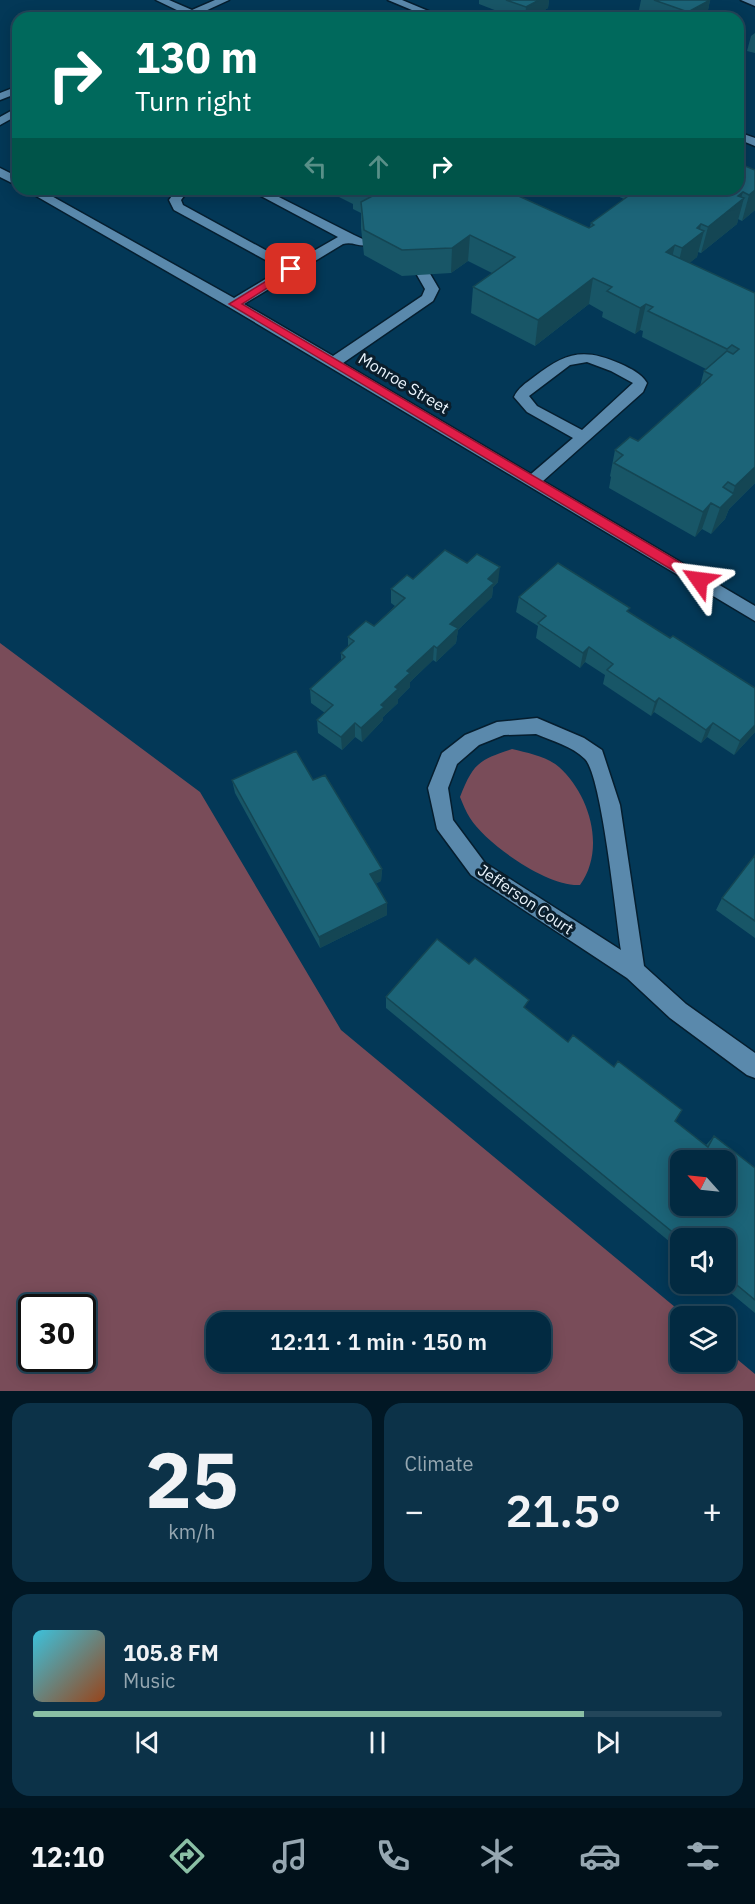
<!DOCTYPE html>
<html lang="en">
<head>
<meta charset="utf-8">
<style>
  body { margin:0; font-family:"IBM Plex Sans",sans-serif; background:#0c3248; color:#f1f3f6; height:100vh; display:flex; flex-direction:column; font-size:22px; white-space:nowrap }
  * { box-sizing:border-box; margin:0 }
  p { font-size:20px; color:#96a7b1 }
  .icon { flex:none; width:33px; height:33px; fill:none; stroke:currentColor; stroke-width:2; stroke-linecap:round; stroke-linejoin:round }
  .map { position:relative; height:1391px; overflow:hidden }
  .drawer { display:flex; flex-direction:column; gap:12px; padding:12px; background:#011724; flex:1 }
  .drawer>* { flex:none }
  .top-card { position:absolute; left:12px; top:12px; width:732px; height:183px; border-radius:18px; box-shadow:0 3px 15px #0003,0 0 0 2px #23465a; background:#00695c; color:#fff; overflow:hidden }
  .needle { width:39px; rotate:297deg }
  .buttons { position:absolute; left:670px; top:1150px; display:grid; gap:12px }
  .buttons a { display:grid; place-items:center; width:66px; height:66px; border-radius:12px; background:#022a41; box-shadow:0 3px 15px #0003,0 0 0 2px #23465a; font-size:30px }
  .speed { position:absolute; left:18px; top:1294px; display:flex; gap:12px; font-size:30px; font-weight:700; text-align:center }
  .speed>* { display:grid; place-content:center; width:78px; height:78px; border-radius:50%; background:#022a41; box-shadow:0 3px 15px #0003,0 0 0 2px #23465a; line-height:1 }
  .speed .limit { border:3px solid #111; border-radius:9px; background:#fff; color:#111 }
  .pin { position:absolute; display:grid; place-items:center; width:51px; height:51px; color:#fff; margin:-26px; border-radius:12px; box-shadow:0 3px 9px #0006 }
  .me { position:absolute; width:66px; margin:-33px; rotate:301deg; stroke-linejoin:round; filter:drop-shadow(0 0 4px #0008) }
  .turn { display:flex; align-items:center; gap:21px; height:126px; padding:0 24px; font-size:27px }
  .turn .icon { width:78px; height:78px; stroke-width:2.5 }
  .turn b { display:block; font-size:42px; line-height:51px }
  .lanes { display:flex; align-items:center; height:57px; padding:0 24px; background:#0003; justify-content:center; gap:30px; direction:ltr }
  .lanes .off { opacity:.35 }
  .big { font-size:45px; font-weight:600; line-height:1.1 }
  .drawer .widget { flex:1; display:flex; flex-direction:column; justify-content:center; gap:9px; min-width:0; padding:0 21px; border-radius:18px; background:#0c3248 }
  .drawer .dial { align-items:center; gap:0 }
  .dial b { font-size:78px; line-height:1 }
  .song { display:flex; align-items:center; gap:18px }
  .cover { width:72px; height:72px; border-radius:9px; background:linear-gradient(135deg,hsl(190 70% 55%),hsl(20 70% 35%)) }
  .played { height:6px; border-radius:3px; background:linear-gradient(90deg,#8abfa5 80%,#23465a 80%) }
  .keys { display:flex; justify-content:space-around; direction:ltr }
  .heat { display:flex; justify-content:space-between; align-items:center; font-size:33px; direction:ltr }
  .drawer .tiles { flex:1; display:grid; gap:12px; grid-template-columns:1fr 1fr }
  .widget:last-child { grid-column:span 2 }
  .trip { position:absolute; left:206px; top:1312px; width:345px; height:60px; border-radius:18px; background:#022a41; box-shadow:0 3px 15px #0003,0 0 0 2px #23465a; font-weight:600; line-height:60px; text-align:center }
  .dock { display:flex; height:96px; justify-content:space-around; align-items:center; background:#01111a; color:#96a7b1 }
  .dock .icon { width:42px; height:42px }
  .dock .current { color:#8abfa5 }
  .dock b { font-size:27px; color:#f1f3f6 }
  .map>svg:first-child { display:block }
  .green { fill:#794c59; fill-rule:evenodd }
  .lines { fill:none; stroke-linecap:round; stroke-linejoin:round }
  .minor-casing { stroke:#051e2f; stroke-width:3 }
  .minor { fill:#5a89ac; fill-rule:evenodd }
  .wall { fill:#185667 }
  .shaded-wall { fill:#144654 }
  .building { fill:#1c6478; stroke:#144654; stroke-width:1.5; fill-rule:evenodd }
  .route { fill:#e11d48; stroke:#92132f; stroke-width:1.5 }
  .labels { text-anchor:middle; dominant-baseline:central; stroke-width:6; stroke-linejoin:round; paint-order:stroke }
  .street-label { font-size:16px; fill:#eaf4fc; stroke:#0a1e2c }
</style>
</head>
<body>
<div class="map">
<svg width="755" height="1391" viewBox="0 0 755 1391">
  <rect width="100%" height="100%" fill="#033857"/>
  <path class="green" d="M 0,643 L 200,792 L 341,1030 L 687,1317 L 681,1317 L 681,1362 L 726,1362 L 726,1350 L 755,1374 L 755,1391 L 0,1391 ZM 32,1308 L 82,1308 L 82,1359 L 32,1359 ZM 216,1323 L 540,1323 L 540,1362 L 216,1362 Z
    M 512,749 C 528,753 546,756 559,767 C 590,795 606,849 580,885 C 548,887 487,845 470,818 C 466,812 463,804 460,797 C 473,764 478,760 512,749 Z"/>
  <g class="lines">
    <defs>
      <path id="minor" d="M 156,0 L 169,0 L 192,10 L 215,0 L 229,0 L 190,18 L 176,18 L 183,13 Z
        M 388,0 L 402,0 L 445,18 L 431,18 Z
        M 741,0 L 755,0 L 755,6 Z
        M 18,86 L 18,93 L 0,100 L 0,93 Z
        M 18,107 L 18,115 L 0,125 L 0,117 Z
        M 738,132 L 755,138 L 755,146 L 738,139 Z
        M 0,168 L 18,177 L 18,186 L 0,177 Z
        M 24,189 L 39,189 L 234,298 L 282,269 L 174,210 L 169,200 L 177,189 L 189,189 L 181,200 L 183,205 L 291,264 L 338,237 L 248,189 L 263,189 L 354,235 L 369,242 L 368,245 C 359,247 352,241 343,244 L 244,304 L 333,356 L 422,296 L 425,289 L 417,275 L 424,271 L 429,272 L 439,289 L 433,301 L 343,363 L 531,474 L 573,438 L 527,412 L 514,397 C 518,388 526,383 534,377 C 565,353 583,347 621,364 C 631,369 641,373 647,383 L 643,392 L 543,481 L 755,606 L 755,621 L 229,307 ZM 587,362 L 611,371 L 633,383 L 582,430 L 537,406 L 529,396 L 570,365 Z
        M 537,718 L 584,738 L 602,750 L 604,756 L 620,805 L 644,966 L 686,1004 L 755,1053 L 755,1078 L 747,1075 L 670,1018 L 627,978 L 471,875 L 437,829 L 428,788 L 442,753 L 465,735 L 497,722 ZM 536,734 C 552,741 572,746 585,759 C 602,776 616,919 621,950 L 485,863 L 453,820 L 448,788 L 457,764 L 479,745 L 504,735 Z"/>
    </defs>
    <use href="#minor" class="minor-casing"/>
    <use href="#minor" class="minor"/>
  </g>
  <path class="wall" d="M 479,0 L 549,0 L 548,8 L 531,18 L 515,18 L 479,4 Z
    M 641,0 L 710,0 L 707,15 L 701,18 L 661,18 L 639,10 Z
    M 755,33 L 755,53 L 747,51 L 751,36 Z
    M 738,163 L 755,210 L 742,221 L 738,219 L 737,224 L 701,253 L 698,252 L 697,257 L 689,263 L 755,293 L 755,483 L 729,509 L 725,519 L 711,534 L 702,529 L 695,537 L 609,488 L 611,477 L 610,476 L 615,450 L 638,441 L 700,386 L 704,371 L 706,369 L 642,337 L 643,331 L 640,330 L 635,334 L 602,317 L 603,312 L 589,304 L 535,346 L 471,313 L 473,287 L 492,273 L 468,261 L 451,273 L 402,276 L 364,255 L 361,228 L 361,213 L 353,209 L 353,204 L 323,189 L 521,189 L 521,197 L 589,228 L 590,227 L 591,223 L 624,199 L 602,189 L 738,189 Z
    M 413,579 L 498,582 L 493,587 L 492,597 L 458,630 L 456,643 L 436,662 L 433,660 L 410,682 L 410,687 L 398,699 L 398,703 L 383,717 L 383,720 L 362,742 L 355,737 L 342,750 L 318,733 L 317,720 L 325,713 L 311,703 L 310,689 L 341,661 L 341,653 L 348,647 L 348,637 L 374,626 L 395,606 L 391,603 L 391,589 Z
    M 519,597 L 629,612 L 755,732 L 734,755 L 707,737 L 701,743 L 654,712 L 651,716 L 603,684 L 605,675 L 585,662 L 580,668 L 536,638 L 538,626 L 516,612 Z
    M 232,780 L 313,780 L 382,869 L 381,881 L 375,884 L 387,915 L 320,948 L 235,793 Z
    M 755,855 L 755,938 L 716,910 L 722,898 Z
    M 469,964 L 568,1042 L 706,1145 L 714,1136 L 755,1168 L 755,1313 L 720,1284 L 726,1284 L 726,1239 L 681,1239 L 681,1251 L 386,1008 L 386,997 Z"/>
  <path class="shaded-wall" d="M 539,0 L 549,0 L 548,8 L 531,18 L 525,18 L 526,7 Z
    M 710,0 L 707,15 L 701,18 L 687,18 L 688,12 Z
    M 743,63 L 739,78 L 738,79 L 738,67 Z
    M 517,189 L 521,189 L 519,212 L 512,193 Z
    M 376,190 L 376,215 L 371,218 L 371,192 Z
    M 755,190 L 755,210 L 742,221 L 749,195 Z
    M 743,192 L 740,201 L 744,198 L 737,224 L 701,253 L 708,227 Z
    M 701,224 L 699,235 L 704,231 L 697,257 L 676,274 L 682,248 L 697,228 Z
    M 470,235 L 468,261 L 451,273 L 452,248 Z
    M 675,245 L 669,270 L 666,252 Z
    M 593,278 L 589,304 L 535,346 L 538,320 Z
    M 646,304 L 640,330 L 635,334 L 640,308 Z
    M 755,467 L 755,483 L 729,509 L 725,519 L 711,534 L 720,508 L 732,496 L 735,486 Z
    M 711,503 L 702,529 L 695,537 L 703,512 Z
    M 500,567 L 498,582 L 493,587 L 492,597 L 458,630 L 456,643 L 436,662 L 437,648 L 450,624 L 488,579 Z
    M 434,646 L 433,660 L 410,682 L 410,687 L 398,699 L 398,703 L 383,717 L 383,720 L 362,742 L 361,728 L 381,705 L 407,671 Z
    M 589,647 L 585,662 L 580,668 L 583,653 Z
    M 659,698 L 654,712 L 651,716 L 655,702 Z
    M 355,723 L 355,737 L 342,750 L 341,737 Z
    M 713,723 L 707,737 L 701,743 L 706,730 Z
    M 755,725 L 755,732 L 734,755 L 740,741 Z
    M 382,869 L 381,881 L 370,886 L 370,874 Z
    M 387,903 L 387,915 L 320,948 L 319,937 Z"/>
  <path class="building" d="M 506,0 L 539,0 L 526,7 Z
    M 654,0 L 710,0 L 688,12 Z
    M 603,12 L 620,18 L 593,18 Z
    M 738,61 L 743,63 L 738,67 Z
    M 738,163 L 755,170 L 755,190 L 749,195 L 743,192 L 738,196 L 744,198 L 708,227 L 701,224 L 697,228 L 704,231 L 682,248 L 675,245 L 666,252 L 755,293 L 755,467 L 735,486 L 728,482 L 723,487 L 734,494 L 720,508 L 711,503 L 703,512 L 614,463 L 623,455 L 615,450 L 630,437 L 638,441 L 712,375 L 704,371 L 727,351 L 733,354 L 739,349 L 732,345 L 727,349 L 648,311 L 653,307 L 646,304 L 640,308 L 607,291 L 612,287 L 593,278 L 538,320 L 473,287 L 515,257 L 470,235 L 452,248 L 402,250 L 364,230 L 361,202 L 380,192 L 376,190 L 371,192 L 364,189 L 517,189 L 512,193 L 589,228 L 594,225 L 591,223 L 631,194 L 634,195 L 638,192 L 634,190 L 635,189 L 738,189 Z
    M 445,550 L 467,563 L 477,554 L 500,567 L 488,579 L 494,583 L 450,624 L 458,628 L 437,648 L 434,646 L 407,671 L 410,673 L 395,687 L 398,689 L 381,705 L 384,707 L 361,728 L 355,723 L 341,737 L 317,720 L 333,705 L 310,689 L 345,657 L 341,653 L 354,641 L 348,637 L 366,621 L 374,626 L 405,598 L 391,589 L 407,575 L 413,579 Z
    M 558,563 L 630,608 L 627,611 L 670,638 L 673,636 L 755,688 L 755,725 L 740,741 L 713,723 L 706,730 L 659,698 L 655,702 L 607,670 L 613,664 L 589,647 L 583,653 L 538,623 L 546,616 L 519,597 Z
    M 296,751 L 313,780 L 325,775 L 382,869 L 370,874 L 387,903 L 319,937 L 232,780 Z
    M 755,855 L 755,921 L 722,898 Z
    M 437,939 L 469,964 L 475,958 L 529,1000 L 524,1007 L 568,1042 L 573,1035 L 614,1067 L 618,1061 L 682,1110 L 675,1121 L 708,1147 L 714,1136 L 755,1168 L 755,1300 L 726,1276 L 726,1239 L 681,1239 L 386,997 ZM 681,1161 L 726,1161 L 726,1206 L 681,1206 Z"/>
  <path class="route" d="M 291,266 L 296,269 L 294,271 L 242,304 L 703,576 L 705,580 L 703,583 L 694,583 L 229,304 Z"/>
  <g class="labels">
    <g class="street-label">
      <text transform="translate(404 383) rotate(31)">Monroe Street</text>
      <text transform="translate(526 899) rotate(34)">Jefferson Court</text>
    </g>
  </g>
</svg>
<div class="buttons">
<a><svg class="needle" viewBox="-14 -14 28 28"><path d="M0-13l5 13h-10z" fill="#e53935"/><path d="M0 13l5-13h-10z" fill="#96a7b1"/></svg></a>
<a><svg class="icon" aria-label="sound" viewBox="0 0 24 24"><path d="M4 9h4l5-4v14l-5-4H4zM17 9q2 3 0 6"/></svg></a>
<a><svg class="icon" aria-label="layers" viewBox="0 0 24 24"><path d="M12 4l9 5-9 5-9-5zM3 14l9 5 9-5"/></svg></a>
</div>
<div class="speed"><div class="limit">30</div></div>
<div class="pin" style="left:291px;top:269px;background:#d93025"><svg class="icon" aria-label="arrive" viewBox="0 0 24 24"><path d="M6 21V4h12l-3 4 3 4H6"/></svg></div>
<svg class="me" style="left:699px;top:580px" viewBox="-20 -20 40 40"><path d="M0-17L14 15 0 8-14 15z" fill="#e11d48" stroke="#fff" stroke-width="4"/></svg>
<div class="trip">12:11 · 1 min · 150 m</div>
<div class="top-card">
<div class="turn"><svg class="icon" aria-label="right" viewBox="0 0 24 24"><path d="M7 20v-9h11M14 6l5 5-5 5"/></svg><div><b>130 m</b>Turn right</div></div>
<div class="lanes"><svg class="icon off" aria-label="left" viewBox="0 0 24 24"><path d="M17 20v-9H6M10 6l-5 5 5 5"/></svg><svg class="icon off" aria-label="ahead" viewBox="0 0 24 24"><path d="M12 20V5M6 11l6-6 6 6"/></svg><svg class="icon" aria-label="right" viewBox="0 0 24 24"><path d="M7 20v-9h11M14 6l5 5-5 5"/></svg></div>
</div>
</div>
<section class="drawer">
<div class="tiles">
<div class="widget dial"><b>25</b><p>km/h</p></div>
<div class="widget"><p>Climate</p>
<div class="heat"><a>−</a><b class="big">21.5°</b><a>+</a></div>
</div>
<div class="widget">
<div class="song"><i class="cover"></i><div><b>105.8 FM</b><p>Music</p></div></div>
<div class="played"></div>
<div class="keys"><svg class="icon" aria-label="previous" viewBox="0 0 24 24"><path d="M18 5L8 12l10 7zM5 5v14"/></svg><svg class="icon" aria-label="pause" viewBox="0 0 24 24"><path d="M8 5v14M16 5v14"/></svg><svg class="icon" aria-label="next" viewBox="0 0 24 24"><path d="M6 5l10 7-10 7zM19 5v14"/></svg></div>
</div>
</div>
</section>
<nav class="dock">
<b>12:10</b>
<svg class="icon current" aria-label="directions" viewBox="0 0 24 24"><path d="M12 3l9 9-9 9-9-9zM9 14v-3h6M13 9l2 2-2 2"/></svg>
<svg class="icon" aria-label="music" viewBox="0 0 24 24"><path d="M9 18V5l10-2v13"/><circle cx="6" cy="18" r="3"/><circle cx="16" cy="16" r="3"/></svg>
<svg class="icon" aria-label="phone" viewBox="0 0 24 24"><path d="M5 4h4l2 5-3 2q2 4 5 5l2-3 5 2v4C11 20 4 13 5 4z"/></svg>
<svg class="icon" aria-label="climate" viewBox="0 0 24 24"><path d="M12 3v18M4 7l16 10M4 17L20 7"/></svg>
<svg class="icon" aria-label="car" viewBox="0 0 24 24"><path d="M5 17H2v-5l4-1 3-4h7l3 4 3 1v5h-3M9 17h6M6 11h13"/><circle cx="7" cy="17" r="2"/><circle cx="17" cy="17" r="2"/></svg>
<svg class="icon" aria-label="filters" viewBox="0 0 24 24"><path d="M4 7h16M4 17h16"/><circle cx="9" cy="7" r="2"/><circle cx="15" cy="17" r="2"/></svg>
</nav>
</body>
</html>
